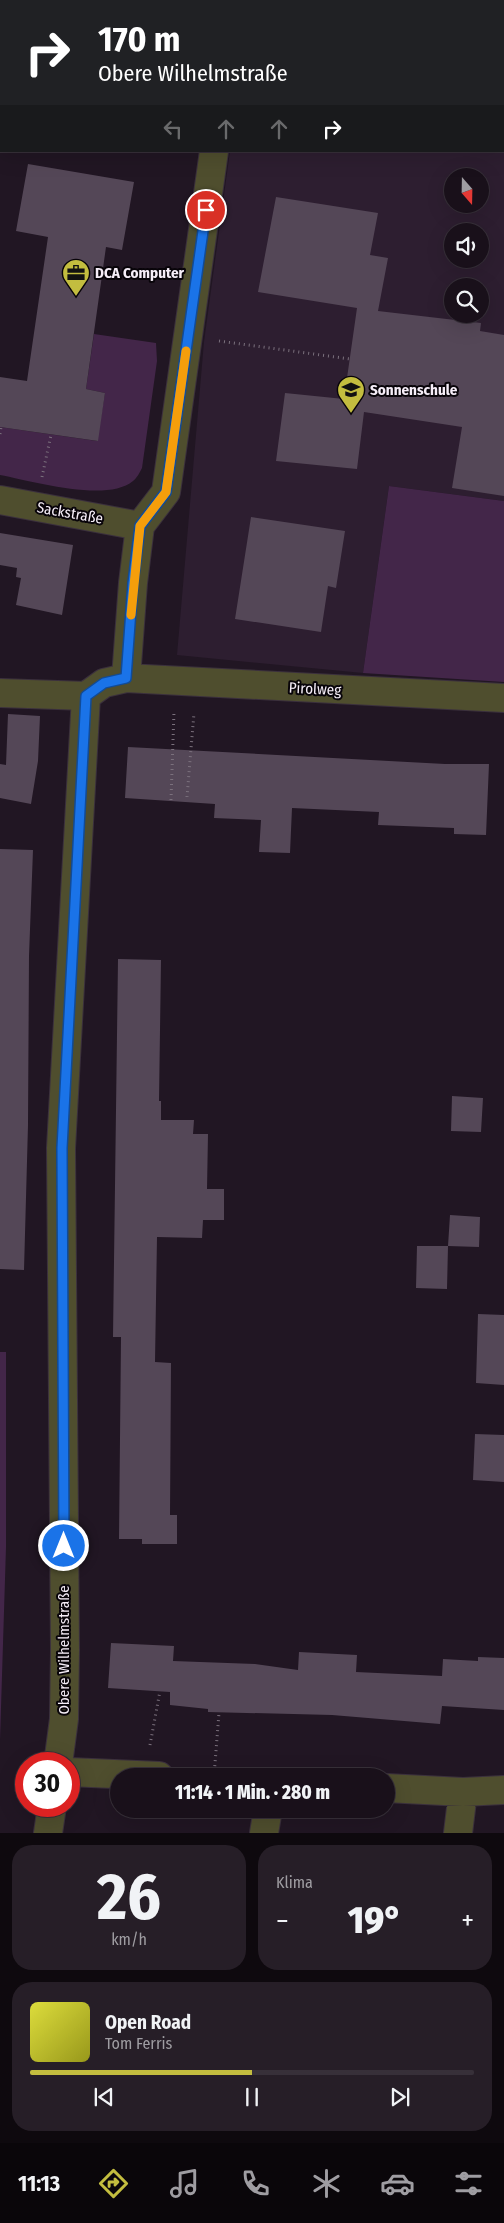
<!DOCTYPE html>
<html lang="de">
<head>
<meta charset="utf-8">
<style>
  body { margin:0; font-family:"Fira Sans Condensed",sans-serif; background:#261e27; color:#f1f3f6; height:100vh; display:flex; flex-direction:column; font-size:19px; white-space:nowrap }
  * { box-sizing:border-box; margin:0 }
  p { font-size:16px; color:#9f9da2 }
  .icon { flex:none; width:28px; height:28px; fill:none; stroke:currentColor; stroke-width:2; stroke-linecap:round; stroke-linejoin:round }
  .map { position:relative; height:1833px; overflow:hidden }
  .side { display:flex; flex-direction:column; gap:12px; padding:12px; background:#0e090e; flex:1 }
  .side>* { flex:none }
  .banner { position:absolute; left:0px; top:0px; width:505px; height:152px; box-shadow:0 5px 20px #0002,0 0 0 1px #373039; background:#202124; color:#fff; overflow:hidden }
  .needle { width:32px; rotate:160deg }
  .controls { position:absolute; left:444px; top:168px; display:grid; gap:10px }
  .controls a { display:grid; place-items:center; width:45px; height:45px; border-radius:50%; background:#19101a; box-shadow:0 5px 20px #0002,0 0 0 1px #373039; font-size:25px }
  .speed { position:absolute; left:15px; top:1752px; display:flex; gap:10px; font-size:25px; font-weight:700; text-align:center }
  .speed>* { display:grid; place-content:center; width:65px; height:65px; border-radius:50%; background:#19101a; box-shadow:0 5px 20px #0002,0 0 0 1px #373039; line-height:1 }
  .speed .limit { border:8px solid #d22; background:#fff; color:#111 }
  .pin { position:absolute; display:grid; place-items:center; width:42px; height:42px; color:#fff; margin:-21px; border:2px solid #fff; border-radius:50%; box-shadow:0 1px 5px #0007 }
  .me { position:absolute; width:55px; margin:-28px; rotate:0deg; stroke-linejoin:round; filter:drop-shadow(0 0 4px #0008) }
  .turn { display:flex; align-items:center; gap:18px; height:105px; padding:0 15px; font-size:22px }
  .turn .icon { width:65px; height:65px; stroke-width:2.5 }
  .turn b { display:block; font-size:35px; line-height:42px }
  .lanes { display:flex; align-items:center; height:48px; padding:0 15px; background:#0003; justify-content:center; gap:25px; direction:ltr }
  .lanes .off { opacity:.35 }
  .big { font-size:38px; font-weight:800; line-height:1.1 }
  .side .widget { flex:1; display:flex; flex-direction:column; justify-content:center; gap:8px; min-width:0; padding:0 18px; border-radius:20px; background:#261e27 }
  .side .dial { align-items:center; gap:0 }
  .dial b { font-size:65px; line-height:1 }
  .song { display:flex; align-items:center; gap:15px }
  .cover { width:60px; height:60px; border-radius:8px; background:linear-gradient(135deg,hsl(60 70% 55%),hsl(60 70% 35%)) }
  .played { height:5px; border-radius:2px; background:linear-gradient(90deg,#c3bd3f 50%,#373039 50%) }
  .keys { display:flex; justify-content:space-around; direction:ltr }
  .heat { display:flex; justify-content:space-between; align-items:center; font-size:28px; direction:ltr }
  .side .tiles { flex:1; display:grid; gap:12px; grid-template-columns:1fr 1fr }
  .widget:last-child { grid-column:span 2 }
  .trip { position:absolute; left:110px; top:1768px; width:285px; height:50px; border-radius:25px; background:#19101a; box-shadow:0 5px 20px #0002,0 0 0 1px #373039; font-weight:800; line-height:50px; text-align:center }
  .dock { display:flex; height:80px; justify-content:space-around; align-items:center; background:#0a060a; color:#9f9da2 }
  .dock .icon { width:35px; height:35px }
  .dock .selected { color:#c3bd3f }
  .dock b { font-size:22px; color:#f1f3f6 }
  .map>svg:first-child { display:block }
  .built { fill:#2d1e30; fill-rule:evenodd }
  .green { fill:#432649 }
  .building { fill:#544757 }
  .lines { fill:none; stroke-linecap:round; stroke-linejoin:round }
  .minor-casing { stroke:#3b303d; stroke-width:30 }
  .path { stroke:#7b717d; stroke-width:3; stroke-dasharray:1 4; stroke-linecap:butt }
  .minor { stroke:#4f4e2e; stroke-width:28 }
  .route-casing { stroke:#114b97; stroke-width:12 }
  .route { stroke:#1a73e8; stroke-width:9 }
  .slow { stroke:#f59e0b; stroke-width:9 }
  .labels { text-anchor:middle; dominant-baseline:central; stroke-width:4; stroke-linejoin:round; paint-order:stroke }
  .poi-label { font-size:15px; font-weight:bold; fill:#f6eef8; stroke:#080409; text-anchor:start }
  .street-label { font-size:15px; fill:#f6eef8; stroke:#080409 }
</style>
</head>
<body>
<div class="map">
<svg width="504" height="1833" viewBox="0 0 504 1833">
  <rect width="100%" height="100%" fill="#211623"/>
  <path class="built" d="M 250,0 L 504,0 L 504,501 L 389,486 L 363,673 L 177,655 L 204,342 L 230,151 L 504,151 L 504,1 ZM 452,176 L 480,176 L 480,204 L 452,204 ZM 452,231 L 480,231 L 480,259 L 452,259 ZM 452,286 L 480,286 L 480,314 L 452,314 Z"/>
  <path class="green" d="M 94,334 L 156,343 L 157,361 L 142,468 C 140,472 137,478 133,481 C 107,503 32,481 0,475 L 0,427 L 97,441 L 105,393 L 86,389 Z
    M 389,486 L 504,501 L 504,682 L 363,673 Z
    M 0,1352 L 6,1352 L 6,1547 L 0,1740 Z"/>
  <path class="building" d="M 28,164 L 134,182 L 122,250 L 106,247 L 86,389 L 105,393 L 98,441 L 0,427 L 0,377 L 27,381 L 48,237 L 16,231 Z
    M 276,197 L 378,213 L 370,255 L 388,258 L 378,311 L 481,323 L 480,331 L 504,335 L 504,496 L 452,488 L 462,427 L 364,412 L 357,469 L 276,461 L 285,393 L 344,399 L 357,308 L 258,292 Z
    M 251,517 L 345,531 L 336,588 L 328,586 L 321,632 L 235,619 Z
    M 0,533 L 73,545 L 62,615 L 16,605 L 21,578 L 16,577 L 17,568 L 0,565 Z
    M 8,714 L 40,716 L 38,761 L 31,804 L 0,798 L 0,764 L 6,765 Z
    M 128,747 L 445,764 L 489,764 L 486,835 L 454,834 L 454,828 L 378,825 L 379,812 L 292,808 L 290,853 L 259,852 L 261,820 L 214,818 L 215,804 L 125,798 Z
    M 0,849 L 33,850 L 29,956 L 28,1125 L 24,1270 L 0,1269 Z
    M 118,959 L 161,960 L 159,1101 L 161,1101 L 161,1120 L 194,1120 L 193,1134 L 208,1134 L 207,1189 L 224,1189 L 224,1220 L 203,1220 L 202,1238 L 157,1237 L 155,1362 L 171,1363 L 170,1515 L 177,1515 L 177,1544 L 142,1544 L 142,1539 L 119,1539 L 121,1337 L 113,1337 Z
    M 452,1096 L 483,1098 L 481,1132 L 451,1131 Z
    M 450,1215 L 480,1217 L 479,1247 L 448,1246 Z
    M 417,1246 L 448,1246 L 447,1289 L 416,1288 Z
    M 478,1314 L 504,1315 L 504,1385 L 476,1383 Z
    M 475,1434 L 504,1435 L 504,1482 L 473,1480 Z
    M 111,1643 L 174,1646 L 173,1661 L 255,1664 L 298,1670 L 299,1652 L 357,1655 L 356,1672 L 442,1676 L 443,1659 L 478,1661 L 478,1657 L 504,1658 L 504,1710 L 442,1706 L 440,1724 L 332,1715 L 208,1712 L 208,1709 L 170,1705 L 170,1692 L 108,1688 Z"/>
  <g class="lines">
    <defs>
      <path id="minor" d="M 234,1 L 234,0
        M 0,500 L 140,526
        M 126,678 L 133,583 L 140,526 L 166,492 L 214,151
        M 0,693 L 86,696 L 104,683 L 126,678 L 504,698
        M 58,1764 L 64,1719 L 65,1650 L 61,1148 L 86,696
        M 69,1772 L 159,1776
        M 386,1788 L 463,1792 L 504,1790
        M 48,1833 L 52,1806
        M 264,1833 L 268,1809
        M 458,1833 L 463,1792"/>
    </defs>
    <use href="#minor" class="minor-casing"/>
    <path class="path" d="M 0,89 L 1,89
      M 219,341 L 350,359
      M 0,434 L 1,427
      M 42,477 L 51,435
      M 187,797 L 194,713
      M 171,800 L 174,711
      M 150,1745 L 160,1691
      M 214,1776 L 219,1713"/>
    <use href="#minor" class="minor"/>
  </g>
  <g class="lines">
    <defs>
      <path id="route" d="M 64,1546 L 62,1148 L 86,696 L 104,683 L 126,678 L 133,583 L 140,526 L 166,492 L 206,210"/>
    </defs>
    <use href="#route" class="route-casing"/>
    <use href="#route" class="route"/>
    <path class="slow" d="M 131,615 L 140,526 L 166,492 L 186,351"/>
  </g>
  <defs>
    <symbol id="office-pin" viewBox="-11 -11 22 30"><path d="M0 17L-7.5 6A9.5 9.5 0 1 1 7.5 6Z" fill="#c3bd3f" stroke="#080409"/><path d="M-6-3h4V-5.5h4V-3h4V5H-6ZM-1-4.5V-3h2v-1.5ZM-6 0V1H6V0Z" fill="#111"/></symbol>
    <symbol id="school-pin" viewBox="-11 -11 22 30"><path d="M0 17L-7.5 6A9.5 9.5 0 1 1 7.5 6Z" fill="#c3bd3f" stroke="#080409"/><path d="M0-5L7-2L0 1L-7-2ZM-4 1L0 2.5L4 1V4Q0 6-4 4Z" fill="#111"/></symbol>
  </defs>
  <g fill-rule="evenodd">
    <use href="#office-pin" x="60" y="257" width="32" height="43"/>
    <use href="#school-pin" x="335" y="374" width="32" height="43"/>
  </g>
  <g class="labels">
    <g class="poi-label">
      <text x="95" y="273">DCA Computer</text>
      <text x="370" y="390">Sonnenschule</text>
    </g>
    <g class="street-label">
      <text transform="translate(70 513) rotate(10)">Sackstraße</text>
      <text transform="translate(315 689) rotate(3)">Pirolweg</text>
      <text transform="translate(64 1650) rotate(-90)">Obere Wilhelmstraße</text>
    </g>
  </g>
</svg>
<div class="controls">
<a><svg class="needle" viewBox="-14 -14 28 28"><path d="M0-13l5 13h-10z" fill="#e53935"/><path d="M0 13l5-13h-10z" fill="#9f9da2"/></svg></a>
<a><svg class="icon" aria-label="sound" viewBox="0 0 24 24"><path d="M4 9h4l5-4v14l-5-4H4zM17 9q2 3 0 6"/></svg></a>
<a><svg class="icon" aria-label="search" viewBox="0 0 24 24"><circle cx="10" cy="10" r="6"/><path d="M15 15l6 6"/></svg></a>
</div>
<div class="speed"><div class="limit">30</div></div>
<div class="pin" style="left:206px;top:210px;background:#d93025"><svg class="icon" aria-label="arrive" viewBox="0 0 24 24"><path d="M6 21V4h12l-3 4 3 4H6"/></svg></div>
<svg class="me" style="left:64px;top:1546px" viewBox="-20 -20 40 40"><circle r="17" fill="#1a73e8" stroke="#fff" stroke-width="3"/><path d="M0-11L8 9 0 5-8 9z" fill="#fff"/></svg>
<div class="trip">11:14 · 1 Min. · 280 m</div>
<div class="banner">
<div class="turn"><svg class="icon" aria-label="right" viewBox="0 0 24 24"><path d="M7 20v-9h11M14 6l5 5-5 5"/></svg><div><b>170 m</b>Obere Wilhelmstraße</div></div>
<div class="lanes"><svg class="icon off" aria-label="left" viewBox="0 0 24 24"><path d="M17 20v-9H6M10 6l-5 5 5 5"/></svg><svg class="icon off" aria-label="ahead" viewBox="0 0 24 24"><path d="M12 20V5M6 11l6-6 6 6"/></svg><svg class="icon off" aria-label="ahead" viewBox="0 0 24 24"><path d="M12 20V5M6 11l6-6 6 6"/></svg><svg class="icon" aria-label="right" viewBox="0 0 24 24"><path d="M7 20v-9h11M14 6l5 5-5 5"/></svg></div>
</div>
</div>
<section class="side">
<div class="tiles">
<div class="widget dial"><b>26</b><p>km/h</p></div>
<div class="widget"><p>Klima</p>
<div class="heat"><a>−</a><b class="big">19°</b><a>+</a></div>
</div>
<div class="widget">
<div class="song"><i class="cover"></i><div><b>Open Road</b><p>Tom Ferris</p></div></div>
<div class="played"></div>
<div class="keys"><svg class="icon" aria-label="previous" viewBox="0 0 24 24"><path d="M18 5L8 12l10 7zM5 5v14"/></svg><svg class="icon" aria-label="pause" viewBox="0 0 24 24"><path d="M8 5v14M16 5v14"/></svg><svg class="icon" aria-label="next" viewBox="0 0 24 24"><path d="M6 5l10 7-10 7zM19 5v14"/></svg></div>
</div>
</div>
</section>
<nav class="dock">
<b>11:13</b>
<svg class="icon selected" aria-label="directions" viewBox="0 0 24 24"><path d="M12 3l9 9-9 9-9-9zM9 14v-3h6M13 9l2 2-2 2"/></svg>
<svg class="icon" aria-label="music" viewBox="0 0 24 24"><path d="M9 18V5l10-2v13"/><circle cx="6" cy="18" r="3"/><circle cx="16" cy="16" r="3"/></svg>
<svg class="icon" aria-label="phone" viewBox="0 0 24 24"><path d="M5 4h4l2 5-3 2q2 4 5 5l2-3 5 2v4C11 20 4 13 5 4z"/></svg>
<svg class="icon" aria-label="climate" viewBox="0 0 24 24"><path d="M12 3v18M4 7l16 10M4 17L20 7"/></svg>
<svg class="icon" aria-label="car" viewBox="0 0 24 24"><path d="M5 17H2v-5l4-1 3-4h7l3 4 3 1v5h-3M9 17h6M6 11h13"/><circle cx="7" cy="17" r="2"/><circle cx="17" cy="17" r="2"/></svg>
<svg class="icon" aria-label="filters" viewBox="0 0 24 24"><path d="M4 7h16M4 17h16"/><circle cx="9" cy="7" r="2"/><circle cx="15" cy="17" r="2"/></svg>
</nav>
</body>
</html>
